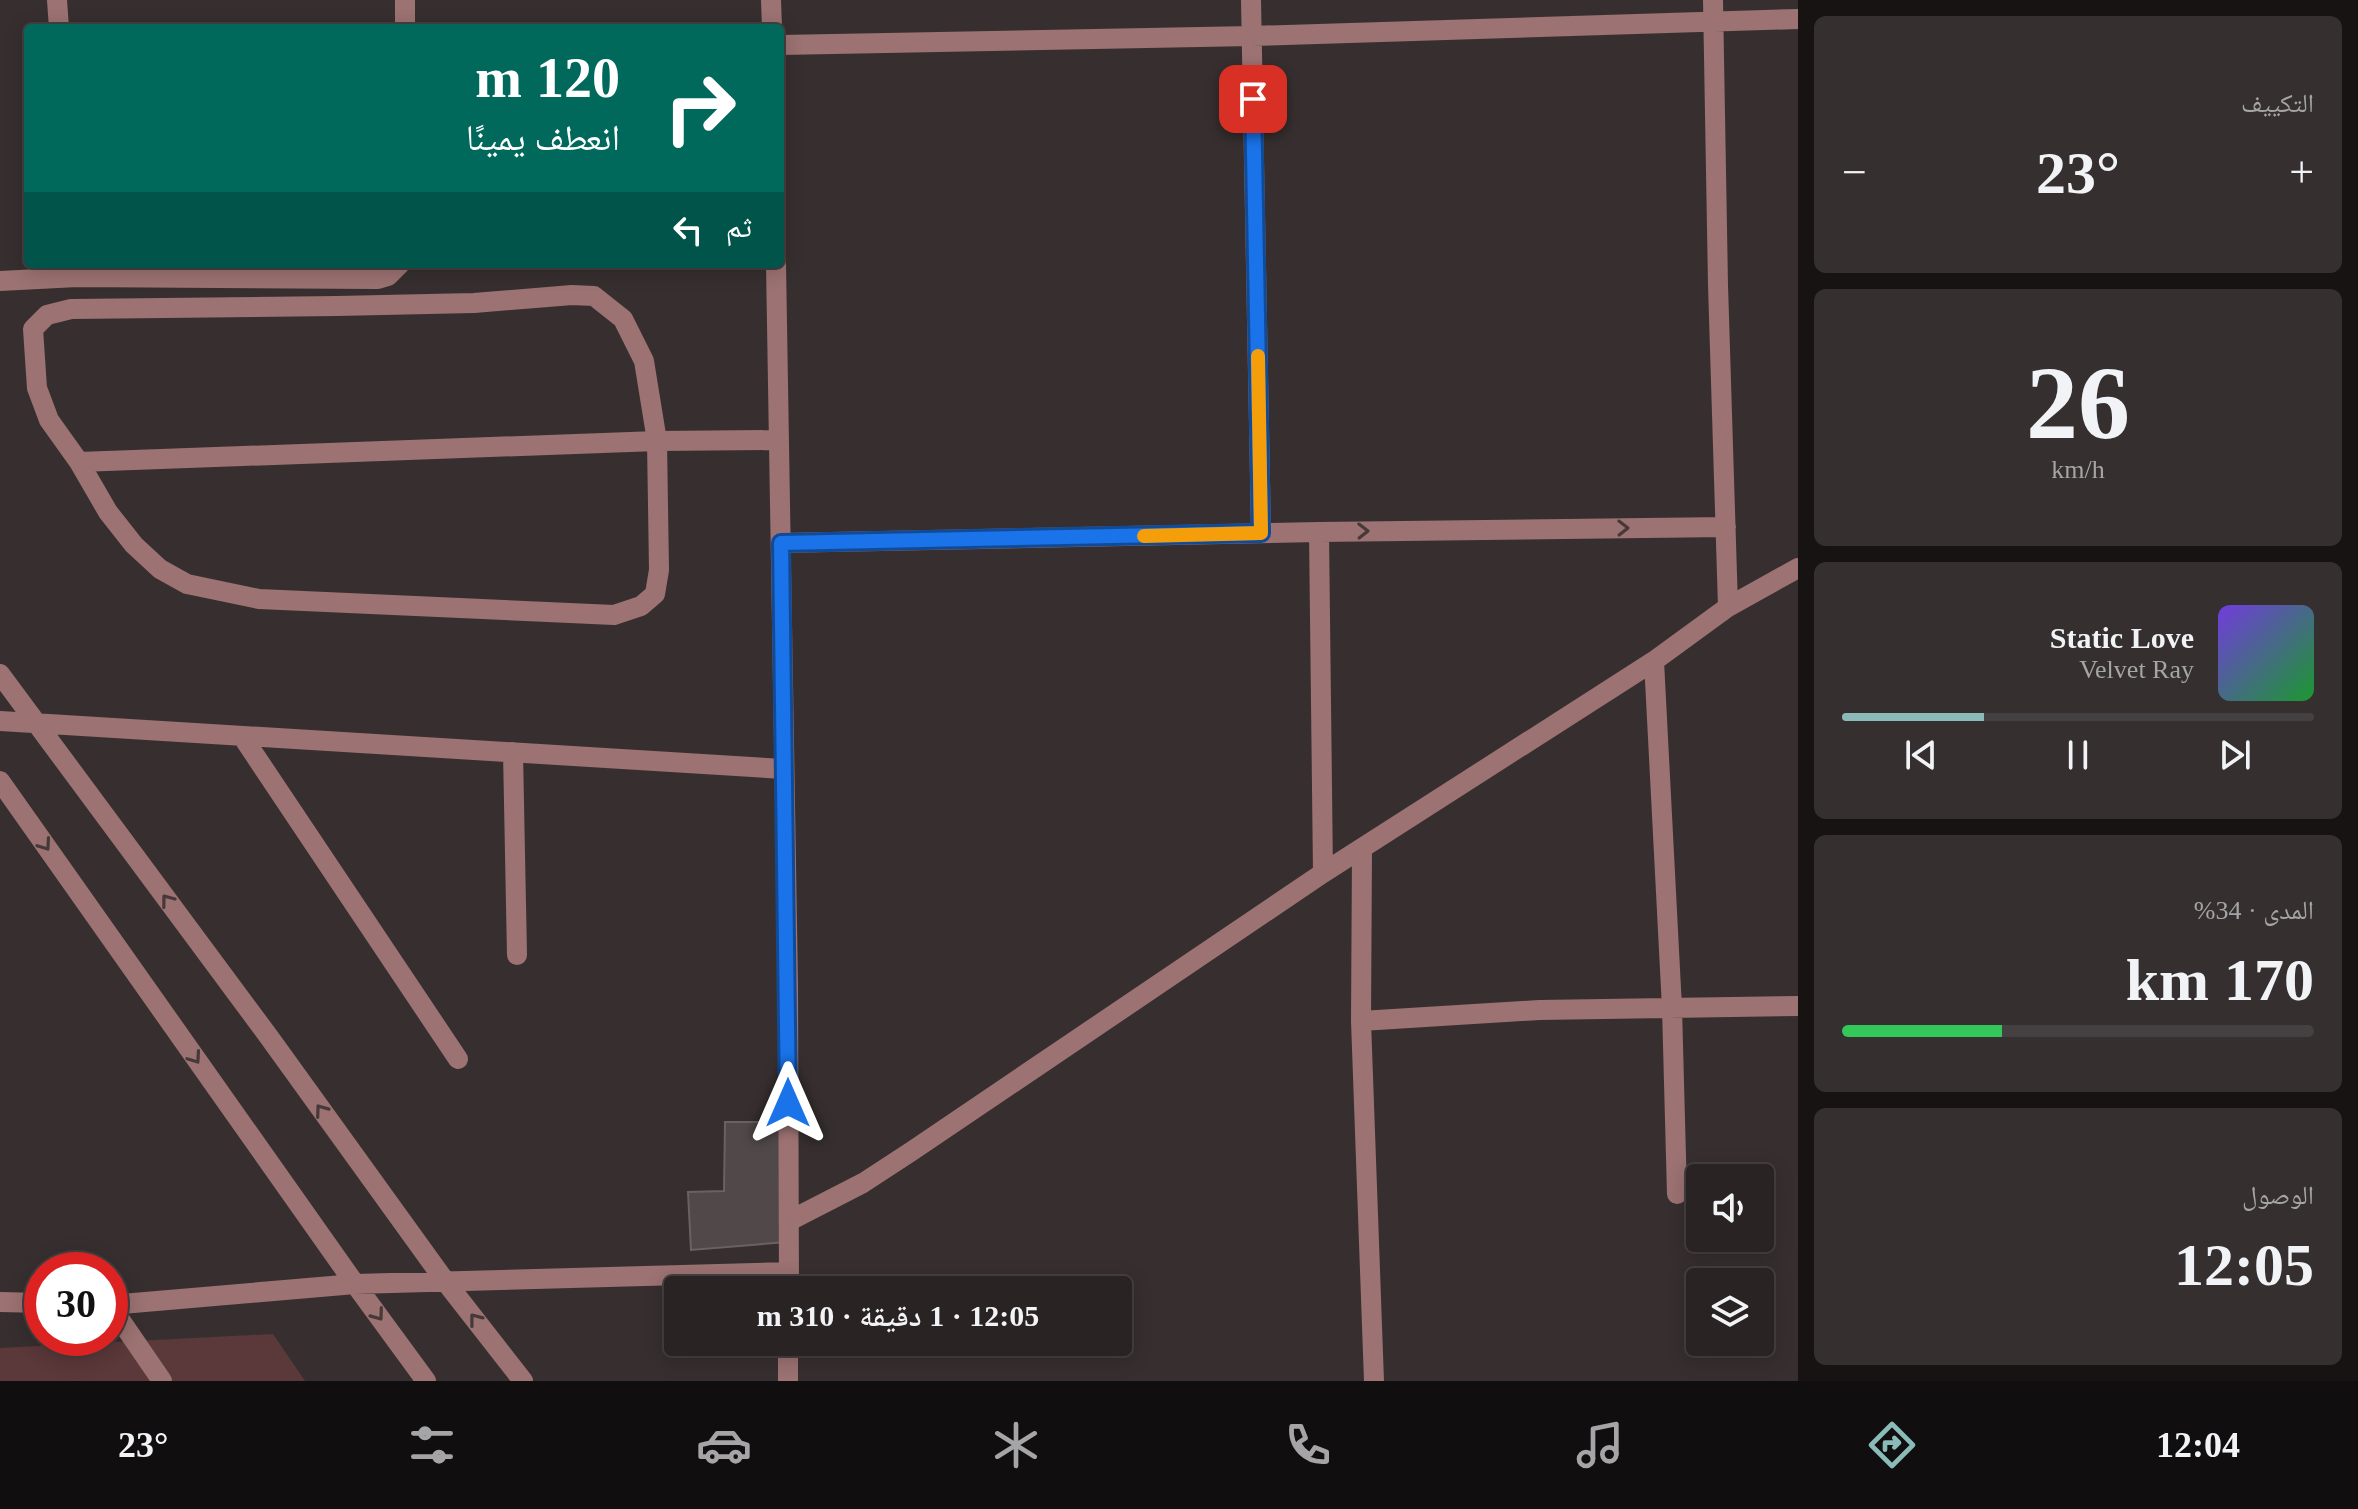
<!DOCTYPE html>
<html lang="ar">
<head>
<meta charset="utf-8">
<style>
  body { margin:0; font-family:"Times New Roman","Noto Naskh Arabic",serif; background:#352f30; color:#f1f3f6; direction:rtl; height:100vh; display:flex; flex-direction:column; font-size:30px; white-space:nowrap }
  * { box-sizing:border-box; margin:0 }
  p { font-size:26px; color:#a5a4a6 }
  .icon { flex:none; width:44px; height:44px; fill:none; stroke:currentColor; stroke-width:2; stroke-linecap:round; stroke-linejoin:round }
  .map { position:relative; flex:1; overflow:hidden; direction:ltr }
  .panel { display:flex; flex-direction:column; gap:16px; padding:16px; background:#171313; width:560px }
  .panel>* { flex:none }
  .hud { position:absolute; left:24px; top:24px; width:760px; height:244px; border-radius:8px; box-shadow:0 4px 20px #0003,0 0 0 2px #454041; direction:rtl; background:#00695c; color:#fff; overflow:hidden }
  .fabs { position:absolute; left:1686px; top:1164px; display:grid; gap:16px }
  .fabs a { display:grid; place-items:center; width:88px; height:88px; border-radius:8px; background:#292323; box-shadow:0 4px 20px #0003,0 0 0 2px #454041; font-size:40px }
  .speed { position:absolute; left:24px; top:1252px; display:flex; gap:16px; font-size:40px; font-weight:700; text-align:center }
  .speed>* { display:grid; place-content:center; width:104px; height:104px; border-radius:50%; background:#292323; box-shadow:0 4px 20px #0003,0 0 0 2px #454041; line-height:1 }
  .speed .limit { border:12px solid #d22; background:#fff; color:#111 }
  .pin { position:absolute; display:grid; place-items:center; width:68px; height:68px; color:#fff; margin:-34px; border-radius:16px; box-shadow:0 4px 12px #0006 }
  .me { position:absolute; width:88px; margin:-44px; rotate:0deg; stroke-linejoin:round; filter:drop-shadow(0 0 6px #0008) }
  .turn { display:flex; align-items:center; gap:28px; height:168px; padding:0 32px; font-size:36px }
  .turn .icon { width:104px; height:104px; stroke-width:2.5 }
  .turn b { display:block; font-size:56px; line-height:68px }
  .then { display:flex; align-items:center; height:76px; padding:0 32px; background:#0003; gap:16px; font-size:30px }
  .big { font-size:60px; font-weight:600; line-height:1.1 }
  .panel .tile { flex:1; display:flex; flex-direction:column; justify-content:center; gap:12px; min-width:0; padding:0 28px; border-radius:12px; background:#352f30 }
  .panel .dial { align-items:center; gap:0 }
  .dial b { font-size:104px; line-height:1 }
  .song { display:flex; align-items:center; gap:24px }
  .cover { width:96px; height:96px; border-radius:12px; background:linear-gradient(135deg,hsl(260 70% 55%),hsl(130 70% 35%)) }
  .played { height:8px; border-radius:4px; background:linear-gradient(90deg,#8bbbb9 30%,#454041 30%) }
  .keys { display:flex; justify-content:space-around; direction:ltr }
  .heat { display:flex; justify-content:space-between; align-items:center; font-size:44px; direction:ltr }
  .charge { height:12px; border-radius:6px; background:linear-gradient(90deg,#34c759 34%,#454041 0) }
  .trip { position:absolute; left:664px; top:1276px; width:468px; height:80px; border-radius:8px; background:#292323; box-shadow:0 4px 20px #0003,0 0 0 2px #454041; font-weight:600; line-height:80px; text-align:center; direction:rtl }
  .tabs { display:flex; height:128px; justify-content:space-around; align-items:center; background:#100e0e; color:#a5a4a6 }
  .tabs .icon { width:56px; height:56px }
  .tabs .active { color:#8bbbb9 }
  .tabs b { font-size:36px; color:#f1f3f6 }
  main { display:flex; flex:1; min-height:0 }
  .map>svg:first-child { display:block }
  .green { fill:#5b3839 }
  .building { fill:#514949; stroke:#6a6262; stroke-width:2 }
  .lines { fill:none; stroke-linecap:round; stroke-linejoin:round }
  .minor { stroke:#9c7272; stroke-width:20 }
  .oneway { stroke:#463939 }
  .route-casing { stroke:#114b97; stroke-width:20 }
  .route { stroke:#1a73e8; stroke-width:14 }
  .slow { stroke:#f59e0b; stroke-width:14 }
</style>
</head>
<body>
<main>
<section class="panel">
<div class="tile"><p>التكييف</p>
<div class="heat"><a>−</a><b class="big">23°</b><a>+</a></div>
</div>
<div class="tile dial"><b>26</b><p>km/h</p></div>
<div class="tile">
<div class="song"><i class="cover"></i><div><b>Static Love</b><p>Velvet Ray</p></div></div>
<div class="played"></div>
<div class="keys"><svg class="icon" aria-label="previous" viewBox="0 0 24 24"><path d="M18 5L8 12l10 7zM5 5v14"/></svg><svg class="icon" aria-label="pause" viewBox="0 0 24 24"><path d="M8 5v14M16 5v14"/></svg><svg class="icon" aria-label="next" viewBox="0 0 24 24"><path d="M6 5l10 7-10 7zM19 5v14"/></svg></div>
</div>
<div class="tile"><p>المدى · 34%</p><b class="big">170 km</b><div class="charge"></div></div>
<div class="tile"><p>الوصول</p><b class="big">12:05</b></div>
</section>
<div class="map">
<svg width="1798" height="1381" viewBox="0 0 1798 1381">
  <rect width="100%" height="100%" fill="#372f2f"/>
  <path class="green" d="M 273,1334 L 305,1381 L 0,1381 L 0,1348 Z"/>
  <path class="building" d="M 725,1122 L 779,1122 L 787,1242 L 691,1250 L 688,1192 L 724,1191 Z"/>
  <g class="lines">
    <path class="minor" d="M 57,0 L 59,28
      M 405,0 L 405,28
      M 771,0 L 772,28
      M 1251,0 L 1261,533
      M 1713,0 L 1718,285 L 1728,607
      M 780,45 L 1252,36 L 1798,19
      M 776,264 L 788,984 L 789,1290
      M 0,281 L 77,277 L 378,279 L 388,276 L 400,264
      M 79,462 L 108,512 L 134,545 L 160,569 L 187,584 L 259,599 L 614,615 L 641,606 L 655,594 L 659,570 L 657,441 L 644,361 L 623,319 L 594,296 L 572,295 L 474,303 L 337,306 L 71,309 L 47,315 L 33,329 L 37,388 L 49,420 L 79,462 L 657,441 L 779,440
      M 1319,532 L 1323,873
      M 781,543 L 1319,532 L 1726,527
      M 1654,661 L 1672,1008 L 1677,1194
      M 0,674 L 269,1037 L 445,1281 L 523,1381
      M 0,721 L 784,769
      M 242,736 L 458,1059
      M 513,752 L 517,955
      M 0,781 L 355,1284 L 426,1381
      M 1362,849 L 1361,1021 L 1374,1381
      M 1361,1021 L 1539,1010 L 1798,1006
      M 789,1221 L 863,1183 L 912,1151 L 1323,873 L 1654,661 L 1728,607 L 1798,568
      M 0,1302 L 42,1303
      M 110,1305 L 355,1284 L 789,1272
      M 110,1305 L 162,1381
      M 788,1381 L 788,1342"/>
  </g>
  <defs><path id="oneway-chevron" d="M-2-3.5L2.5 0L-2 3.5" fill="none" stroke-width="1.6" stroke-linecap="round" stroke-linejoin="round" transform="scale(2)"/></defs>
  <g class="oneway">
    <use href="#oneway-chevron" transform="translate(1623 528) rotate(-1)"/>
    <use href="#oneway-chevron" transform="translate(1363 531) rotate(-1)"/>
    <use href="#oneway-chevron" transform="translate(45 845) rotate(55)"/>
    <use href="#oneway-chevron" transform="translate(167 900) rotate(-127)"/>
    <use href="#oneway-chevron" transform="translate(195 1058) rotate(55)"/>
    <use href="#oneway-chevron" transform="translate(321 1110) rotate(-126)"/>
    <use href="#oneway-chevron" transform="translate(378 1315) rotate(54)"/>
    <use href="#oneway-chevron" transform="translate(475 1319) rotate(-128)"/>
  </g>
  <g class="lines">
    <defs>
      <path id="route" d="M 788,1103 L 781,543 L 1261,533 L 1253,99"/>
    </defs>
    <use href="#route" class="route-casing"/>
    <use href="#route" class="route"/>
    <path class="slow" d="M 1144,536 L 1261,533 L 1258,356"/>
  </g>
</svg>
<div class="fabs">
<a><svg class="icon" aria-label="sound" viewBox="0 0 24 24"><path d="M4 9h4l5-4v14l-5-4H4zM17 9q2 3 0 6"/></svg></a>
<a><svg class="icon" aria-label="layers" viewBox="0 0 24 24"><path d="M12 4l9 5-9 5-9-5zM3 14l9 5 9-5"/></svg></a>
</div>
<div class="speed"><div class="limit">30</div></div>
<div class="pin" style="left:1253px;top:99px;background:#d93025"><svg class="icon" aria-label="arrive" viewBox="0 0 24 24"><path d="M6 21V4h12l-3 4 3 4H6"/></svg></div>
<svg class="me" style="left:788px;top:1103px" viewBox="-20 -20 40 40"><path d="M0-17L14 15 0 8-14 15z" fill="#1a73e8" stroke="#fff" stroke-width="4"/></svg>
<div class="trip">12:05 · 1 دقيقة · 310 m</div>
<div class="hud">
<div class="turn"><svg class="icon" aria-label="right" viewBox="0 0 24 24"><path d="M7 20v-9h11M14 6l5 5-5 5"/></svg><div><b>120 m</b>انعطف يمينًا</div></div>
<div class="then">ثم<svg class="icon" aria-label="left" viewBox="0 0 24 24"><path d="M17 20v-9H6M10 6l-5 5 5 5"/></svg></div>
</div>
</div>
</main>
<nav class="tabs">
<b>12:04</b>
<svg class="icon active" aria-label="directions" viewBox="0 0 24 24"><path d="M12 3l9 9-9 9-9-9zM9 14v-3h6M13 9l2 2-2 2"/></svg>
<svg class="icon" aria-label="music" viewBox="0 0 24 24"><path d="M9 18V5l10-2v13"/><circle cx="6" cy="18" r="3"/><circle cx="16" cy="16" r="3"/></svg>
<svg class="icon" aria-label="phone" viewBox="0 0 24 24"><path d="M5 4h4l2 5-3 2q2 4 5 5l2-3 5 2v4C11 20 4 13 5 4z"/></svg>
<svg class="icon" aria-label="climate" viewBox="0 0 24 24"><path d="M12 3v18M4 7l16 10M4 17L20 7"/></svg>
<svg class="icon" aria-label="car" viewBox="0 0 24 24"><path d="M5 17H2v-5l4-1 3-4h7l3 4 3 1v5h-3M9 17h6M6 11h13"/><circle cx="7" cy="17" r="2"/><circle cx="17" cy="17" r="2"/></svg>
<svg class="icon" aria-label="filters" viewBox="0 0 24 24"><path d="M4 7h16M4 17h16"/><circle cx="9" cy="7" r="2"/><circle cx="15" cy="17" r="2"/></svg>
<b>23°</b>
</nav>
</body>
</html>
